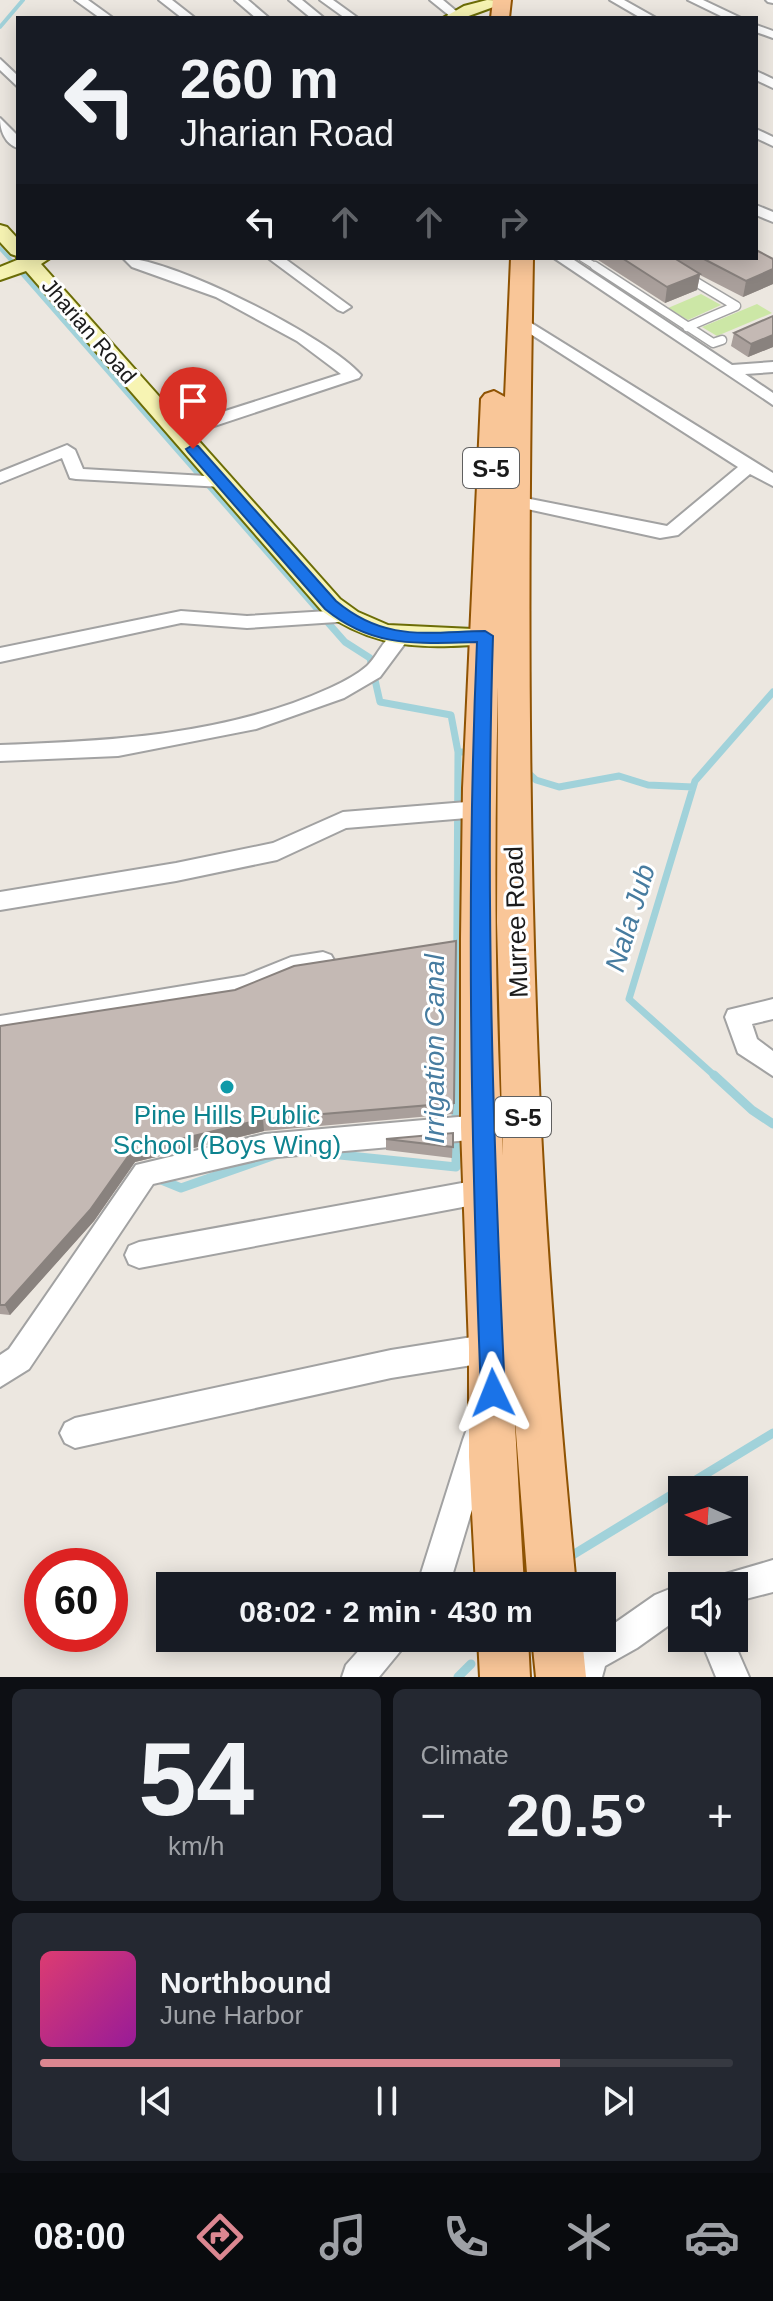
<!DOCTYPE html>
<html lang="en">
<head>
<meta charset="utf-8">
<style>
  body { margin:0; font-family:Arial,sans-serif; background:#242831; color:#f1f3f6; height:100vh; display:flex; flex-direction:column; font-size:30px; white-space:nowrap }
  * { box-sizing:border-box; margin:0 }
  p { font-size:26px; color:#9ea1a6 }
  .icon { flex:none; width:44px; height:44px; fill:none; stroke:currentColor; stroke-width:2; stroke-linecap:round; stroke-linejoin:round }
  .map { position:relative; height:1677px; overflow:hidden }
  .side { display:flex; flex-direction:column; gap:12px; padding:12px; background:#0d0f14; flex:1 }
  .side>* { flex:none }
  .guide { position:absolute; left:16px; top:16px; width:742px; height:244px; border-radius:0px; box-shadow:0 4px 20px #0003; background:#171b24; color:#f1f3f6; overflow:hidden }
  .needle { width:52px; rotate:273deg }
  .fabs { position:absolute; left:668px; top:1476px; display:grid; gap:16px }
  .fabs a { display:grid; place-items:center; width:80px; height:80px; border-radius:0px; background:#171b24; box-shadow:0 4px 20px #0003; font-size:40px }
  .speed { position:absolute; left:24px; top:1548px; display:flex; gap:16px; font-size:40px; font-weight:700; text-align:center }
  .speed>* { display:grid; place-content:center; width:104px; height:104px; border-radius:50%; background:#171b24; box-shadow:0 4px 20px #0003; line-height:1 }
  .speed .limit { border:12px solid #d22; background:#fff; color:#111 }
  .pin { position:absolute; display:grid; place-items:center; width:68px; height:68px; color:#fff; margin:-82px -34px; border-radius:50% 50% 50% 0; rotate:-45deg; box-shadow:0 0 8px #0007 }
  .pin .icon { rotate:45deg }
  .me { position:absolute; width:88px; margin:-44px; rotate:358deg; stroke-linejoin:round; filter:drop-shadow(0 0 6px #0008) }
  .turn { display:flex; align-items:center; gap:28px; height:168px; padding:0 32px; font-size:36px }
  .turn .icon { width:104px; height:104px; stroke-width:2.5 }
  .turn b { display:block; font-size:56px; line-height:68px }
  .lanes { display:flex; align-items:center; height:76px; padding:0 32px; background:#0003; justify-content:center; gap:40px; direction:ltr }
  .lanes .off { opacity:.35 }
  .big { font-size:60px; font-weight:800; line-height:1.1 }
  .side .widget { flex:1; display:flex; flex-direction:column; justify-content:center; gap:12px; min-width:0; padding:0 28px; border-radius:12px; background:#242831 }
  .side .dial { align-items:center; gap:0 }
  .dial b { font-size:104px; line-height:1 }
  .song { display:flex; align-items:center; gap:24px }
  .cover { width:96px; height:96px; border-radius:12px; background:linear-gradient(135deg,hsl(340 70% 55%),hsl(300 70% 35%)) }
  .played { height:8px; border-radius:4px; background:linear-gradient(90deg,#dc8791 75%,#363941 75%) }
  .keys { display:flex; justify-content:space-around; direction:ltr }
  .heat { display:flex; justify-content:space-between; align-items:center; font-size:44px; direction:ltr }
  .side .tiles { flex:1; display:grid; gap:12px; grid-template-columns:1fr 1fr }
  .widget:last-child { grid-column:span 2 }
  .trip { position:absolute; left:156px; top:1572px; width:460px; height:80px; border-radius:0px; background:#171b24; box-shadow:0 4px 20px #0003; font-weight:800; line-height:80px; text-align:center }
  .tab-bar { display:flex; height:128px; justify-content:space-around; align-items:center; background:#090b0e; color:#9ea1a6 }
  .tab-bar .icon { width:56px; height:56px }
  .tab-bar .on { color:#dc8791 }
  .tab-bar b { font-size:36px; color:#f1f3f6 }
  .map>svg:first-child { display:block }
  .grass { fill:#cce7a6 }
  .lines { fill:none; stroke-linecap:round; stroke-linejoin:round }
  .stream-far3 { stroke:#a1d2da; stroke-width:4 }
  .stream-far2 { stroke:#a1d2da; stroke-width:5 }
  .stream-far1 { stroke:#a1d2da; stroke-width:7 }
  .stream { stroke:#a1d2da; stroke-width:9 }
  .lane-far1-casing { stroke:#a2a2a2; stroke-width:8 }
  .lane-casing { stroke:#a2a2a2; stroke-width:11 }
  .street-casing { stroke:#a2a2a2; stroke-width:4 }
  .secondary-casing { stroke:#6c6d07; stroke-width:4 }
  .primary-casing { stroke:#8f5303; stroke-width:4 }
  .lane-far1 { stroke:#fff; stroke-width:6 }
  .lane { stroke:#fff; stroke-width:8 }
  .street { fill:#fff; fill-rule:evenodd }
  .secondary { fill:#f7f4b3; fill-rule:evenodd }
  .primary { fill:#f9c698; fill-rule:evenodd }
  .wall { fill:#a99f9b }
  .shaded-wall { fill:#89827e }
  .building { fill:#c4b9b4; stroke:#89827e; stroke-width:2 }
  .route { fill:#1a73e8; stroke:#114b97; stroke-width:2 }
  .culture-dot { fill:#0f9aa8; stroke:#fff; stroke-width:3 }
  .labels { text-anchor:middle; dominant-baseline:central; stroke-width:6; stroke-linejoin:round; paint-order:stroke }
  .far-street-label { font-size:22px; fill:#1b1b1b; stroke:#fff }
  .shield { fill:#fff; stroke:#5f5f5f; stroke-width:2 }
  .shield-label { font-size:24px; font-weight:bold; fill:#1b1b1b }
  .street-label { font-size:26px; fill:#1b1b1b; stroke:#fff }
  .culture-label { font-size:26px; fill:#0d838f; stroke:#fff }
  .water-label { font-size:28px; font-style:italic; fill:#477ca0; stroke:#fff }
</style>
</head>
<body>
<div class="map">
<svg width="773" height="1677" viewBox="0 0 773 1677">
  <rect width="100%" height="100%" fill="#ece7e0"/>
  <path class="grass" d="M 701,294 L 721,305 L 688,320 L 668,308 Z
    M 757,304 L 772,313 L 717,336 L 702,327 Z"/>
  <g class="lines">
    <path class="stream-far3" d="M 0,27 L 23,0
      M 0,248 L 18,268"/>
    <path class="stream-far2" d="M 16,266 L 325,619"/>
    <path class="stream-far1" d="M 323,617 L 345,642 L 370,658 L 380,702 L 451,715 L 458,752
      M 525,770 L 536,780 L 559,787 L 619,776 L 648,785 L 693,787
      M 456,1077 L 458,752 L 470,752
      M 716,1077 L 629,999 L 695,781 L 773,692"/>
    <path class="stream" d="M 714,1075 L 752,1110 L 773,1124
      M 311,1152 L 456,1167 L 456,1075
      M 159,1179 L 181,1188 L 275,1155
      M 566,1559 L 773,1433
      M 458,1677 L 471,1664"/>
    <defs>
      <path id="lane-far1" d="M 582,258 L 598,268"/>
      <path id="lane" d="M 595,266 L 713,343 L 722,340
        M 686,276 L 736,306 L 687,327"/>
      <path id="street" d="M 75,0 L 88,0 L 113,18 L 100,18 Z
        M 159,0 L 172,0 L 195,18 L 182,18 Z
        M 235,0 L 248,0 L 269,18 L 256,18 Z
        M 289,0 L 302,0 L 324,18 L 311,18 Z
        M 320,0 L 333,0 L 358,18 L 345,18 Z
        M 430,0 L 443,0 L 461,15 L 451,17 Z
        M 610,0 L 624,0 L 656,18 L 641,18 Z
        M 688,0 L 703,0 L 741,18 L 725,18 Z
        M 766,0 L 773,0 L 773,3 L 768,2 Z
        M 756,25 L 773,31 L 773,38 L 756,32 Z
        M 0,59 L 18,76 L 18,87 L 0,70 Z
        M 756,71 L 773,79 L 773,88 L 756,80 Z
        M 0,118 L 18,136 L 18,148 C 5,144 0,130 0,118 Z
        M 756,129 L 773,137 L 773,146 L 756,138 Z
        M 756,205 L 773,212 L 773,222 L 756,215 Z
        M 123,258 C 172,258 328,337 361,375 L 359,378 L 184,436 L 172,436 L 170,432 L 172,428 L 341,374 L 297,341 L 216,297 L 132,267 Z
        M 268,258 L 284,258 L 351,307 L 343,312 L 338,310 Z
        M 554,258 L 571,258 L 732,365 L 773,362 L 773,372 L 745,374 L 773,393 L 773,405 Z
        M 520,316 L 773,473 L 773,486 L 750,474 L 678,535 L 660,538 L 509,505 L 506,501 L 509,497 L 515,496 L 667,526 L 738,467 L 515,324 L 515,318 Z
        M 67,445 L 75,450 L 83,469 L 223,477 L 232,482 L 223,487 L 76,479 L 70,478 L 62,458 L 0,483 L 0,472 Z
        M 345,610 L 355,616 L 352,621 L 247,628 L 181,623 L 0,662 L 0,648 L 181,611 L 247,616 Z
        M 399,631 L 409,638 L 380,677 L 344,698 L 256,729 L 118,756 L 0,761 L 0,745 C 111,741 227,735 330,688 C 341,683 357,675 367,666 C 378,656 384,636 399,631 Z
        M 479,801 L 487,803 L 490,809 L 487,815 L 479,817 L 346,828 L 277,860 L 176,881 L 0,910 L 0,892 L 176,863 L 273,843 L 343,812 Z
        M 323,952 L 331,955 L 335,962 L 331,969 L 294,976 L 247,996 L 0,1036 L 0,1016 L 244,976 L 291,957 Z
        M 773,999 L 773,1019 L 752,1024 L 757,1039 L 773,1051 L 773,1076 L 738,1053 L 725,1017 L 728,1010 Z
        M 481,1115 L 490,1119 L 494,1127 L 490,1135 L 481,1139 L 265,1158 L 153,1184 L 29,1369 L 0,1387 L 0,1355 L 9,1349 L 136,1165 L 265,1134 Z
        M 484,1179 L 493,1182 L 497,1191 L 493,1200 L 484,1203 L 139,1268 L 129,1264 L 125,1255 L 129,1246 L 139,1242 Z
        M 491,1334 L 501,1338 L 505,1348 L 501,1358 L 491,1362 L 391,1378 L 75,1448 L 65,1443 L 60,1433 L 65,1423 L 75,1418 L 391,1350 Z
        M 478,1425 L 489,1429 L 493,1440 L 449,1586 L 417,1586 L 463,1440 L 467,1429 Z
        M 773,1560 L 773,1592 L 734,1602 L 734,1586 L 717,1586 L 722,1575 Z
        M 682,1584 L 687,1586 L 682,1586 L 682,1616 L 637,1648 L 605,1666 L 602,1677 L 570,1677 L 579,1644 L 592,1638 L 602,1638 L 602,1632 L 655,1595 Z
        M 370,1638 L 407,1638 L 402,1649 L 379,1677 L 342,1677 L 346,1665 Z
        M 700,1638 L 732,1638 L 749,1677 L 716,1677 Z"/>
      <path id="secondary" d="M 487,0 L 510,1 L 463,18 L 443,18 L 464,6 Z
        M 0,225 L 7,227 L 18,239 L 18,258 L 50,258 L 41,264 L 340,599 L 358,612 L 388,625 L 494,630 L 498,636 L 494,642 C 480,646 466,645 451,646 C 402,648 362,640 322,611 L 26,271 L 0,280 L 0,267 L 17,260 L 17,256 L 11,254 L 0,242 Z"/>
      <path id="primary" d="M 493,0 L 511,0 L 509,18 L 491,18 Z
        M 511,258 L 533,258 C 528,534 527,810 539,1086 C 546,1253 560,1420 576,1586 L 528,1586 L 514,1407 L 524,1586 L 476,1586 L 469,1457 L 469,1348 L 461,1127 L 461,938 L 463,788 L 481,399 L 485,394 L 494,391 L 505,397 ZM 498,687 L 497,922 L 503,1156 C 494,1000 494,843 498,687 Z
        M 478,1638 L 528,1638 L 530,1677 L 480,1677 Z
        M 532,1638 L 582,1638 L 586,1677 L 536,1677 Z"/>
    </defs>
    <use href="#lane-far1" class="lane-far1-casing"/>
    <use href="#lane" class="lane-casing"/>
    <use href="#street" class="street-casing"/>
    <use href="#secondary" class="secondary-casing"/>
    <use href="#primary" class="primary-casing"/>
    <use href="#lane-far1" class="lane-far1"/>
    <use href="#lane" class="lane"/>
    <use href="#street" class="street"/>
    <use href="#secondary" class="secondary"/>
    <use href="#primary" class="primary"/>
  </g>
  <path class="wall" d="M 595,258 L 756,258 L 773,259 L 773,284 L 743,297 L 700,275 L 697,290 L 665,303 Z
    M 773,316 L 773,347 L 748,357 L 731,346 L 734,333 Z
    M 0,1026 L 454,1103 L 453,1114 L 264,1131 L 135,1162 L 94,1221 L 10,1315 L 0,1314 Z
    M 453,1133 L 452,1158 L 386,1150 L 386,1139 Z"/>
  <path class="shaded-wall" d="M 773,269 L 773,284 L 743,297 L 746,281 Z
    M 700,274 L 697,290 L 665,303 L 667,287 Z
    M 773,335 L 773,347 L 748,357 L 751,344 Z
    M 263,1119 L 264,1131 L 135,1162 L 94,1221 L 10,1315 L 5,1305 L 132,1151 Z"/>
  <path class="building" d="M 756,250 L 773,259 L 773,269 L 746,281 L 702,258 L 756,258 Z
    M 622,258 L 674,258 L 700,274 L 667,287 Z
    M 773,316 L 773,335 L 751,344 L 734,333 Z
    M 456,941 L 454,1103 L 263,1119 L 132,1151 L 90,1210 L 5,1305 L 0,1305 L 0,1026 L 235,990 L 294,966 Z
    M 453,1133 L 453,1147 L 386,1139 Z"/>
  <path class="route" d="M 193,445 L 198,446 L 336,601 C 385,642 426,632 485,631 L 493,636 C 485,889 493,1141 505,1393 L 501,1402 L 493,1405 L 484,1402 L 481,1393 C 471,1142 466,893 477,642 C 418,643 374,649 325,609 L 188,452 L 186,449 Z"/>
  <circle class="culture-dot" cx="227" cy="1087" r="8"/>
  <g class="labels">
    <g class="far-street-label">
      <text transform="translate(89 331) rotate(49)">Jharian Road</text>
    </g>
    <g class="shield">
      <rect x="463" y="448" width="56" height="40" rx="6"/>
      <rect x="495" y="1097" width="56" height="40" rx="6"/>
    </g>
    <g class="shield-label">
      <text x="491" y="468">S-5</text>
      <text x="523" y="1117">S-5</text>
    </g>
    <g class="street-label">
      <text transform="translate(516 922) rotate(-92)">Murree Road</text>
    </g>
    <g class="culture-label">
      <text x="227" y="1115">Pine Hills Public<tspan x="227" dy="30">School (Boys Wing)</tspan></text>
    </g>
    <g class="water-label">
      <text transform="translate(630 918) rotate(-73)">Nala Jub</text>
      <text transform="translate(434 1049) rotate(-90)">Irrigation Canal</text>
    </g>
  </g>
</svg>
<div class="fabs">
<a><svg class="needle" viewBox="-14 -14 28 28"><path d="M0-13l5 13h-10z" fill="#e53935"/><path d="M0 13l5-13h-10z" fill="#9ea1a6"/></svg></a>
<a><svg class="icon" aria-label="sound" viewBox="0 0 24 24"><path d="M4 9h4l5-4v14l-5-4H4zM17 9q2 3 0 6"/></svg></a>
</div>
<div class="speed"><div class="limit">60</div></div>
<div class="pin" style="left:193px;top:449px;background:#d93025"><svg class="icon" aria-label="arrive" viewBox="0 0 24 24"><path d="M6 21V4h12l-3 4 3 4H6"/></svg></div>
<svg class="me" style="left:493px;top:1393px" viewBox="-20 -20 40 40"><path d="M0-17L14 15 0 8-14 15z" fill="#1a73e8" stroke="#fff" stroke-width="4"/></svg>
<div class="trip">08:02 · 2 min · 430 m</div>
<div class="guide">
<div class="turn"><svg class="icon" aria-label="left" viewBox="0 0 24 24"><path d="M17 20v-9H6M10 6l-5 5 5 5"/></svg><div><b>260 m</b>Jharian Road</div></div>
<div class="lanes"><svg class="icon" aria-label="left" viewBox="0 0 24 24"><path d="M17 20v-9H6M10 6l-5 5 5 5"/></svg><svg class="icon off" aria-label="ahead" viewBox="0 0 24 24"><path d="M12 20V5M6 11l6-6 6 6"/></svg><svg class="icon off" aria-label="ahead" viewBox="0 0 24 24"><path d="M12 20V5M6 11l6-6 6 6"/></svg><svg class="icon off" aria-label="right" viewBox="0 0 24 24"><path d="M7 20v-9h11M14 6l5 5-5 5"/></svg></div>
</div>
</div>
<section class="side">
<div class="tiles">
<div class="widget dial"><b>54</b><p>km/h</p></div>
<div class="widget"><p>Climate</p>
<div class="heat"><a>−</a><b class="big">20.5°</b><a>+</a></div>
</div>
<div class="widget">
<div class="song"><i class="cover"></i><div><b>Northbound</b><p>June Harbor</p></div></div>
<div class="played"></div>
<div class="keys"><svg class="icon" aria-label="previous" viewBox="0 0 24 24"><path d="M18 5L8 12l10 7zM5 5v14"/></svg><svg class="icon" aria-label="pause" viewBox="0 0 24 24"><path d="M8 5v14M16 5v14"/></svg><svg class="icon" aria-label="next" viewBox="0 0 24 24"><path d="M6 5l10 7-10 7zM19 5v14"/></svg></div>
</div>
</div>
</section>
<nav class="tab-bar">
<b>08:00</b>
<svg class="icon on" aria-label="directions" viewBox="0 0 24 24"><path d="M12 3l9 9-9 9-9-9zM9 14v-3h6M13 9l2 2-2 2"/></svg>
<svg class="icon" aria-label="music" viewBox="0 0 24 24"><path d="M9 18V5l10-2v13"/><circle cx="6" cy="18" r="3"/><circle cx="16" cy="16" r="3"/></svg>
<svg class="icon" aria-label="phone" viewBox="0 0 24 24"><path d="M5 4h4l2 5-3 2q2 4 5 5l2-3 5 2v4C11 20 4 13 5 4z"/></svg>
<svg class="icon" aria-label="climate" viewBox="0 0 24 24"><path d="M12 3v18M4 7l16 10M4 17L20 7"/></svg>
<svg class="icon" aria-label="car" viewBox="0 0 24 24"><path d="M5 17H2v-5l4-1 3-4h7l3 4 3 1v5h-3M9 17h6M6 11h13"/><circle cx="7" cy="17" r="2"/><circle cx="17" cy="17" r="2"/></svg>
</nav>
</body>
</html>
